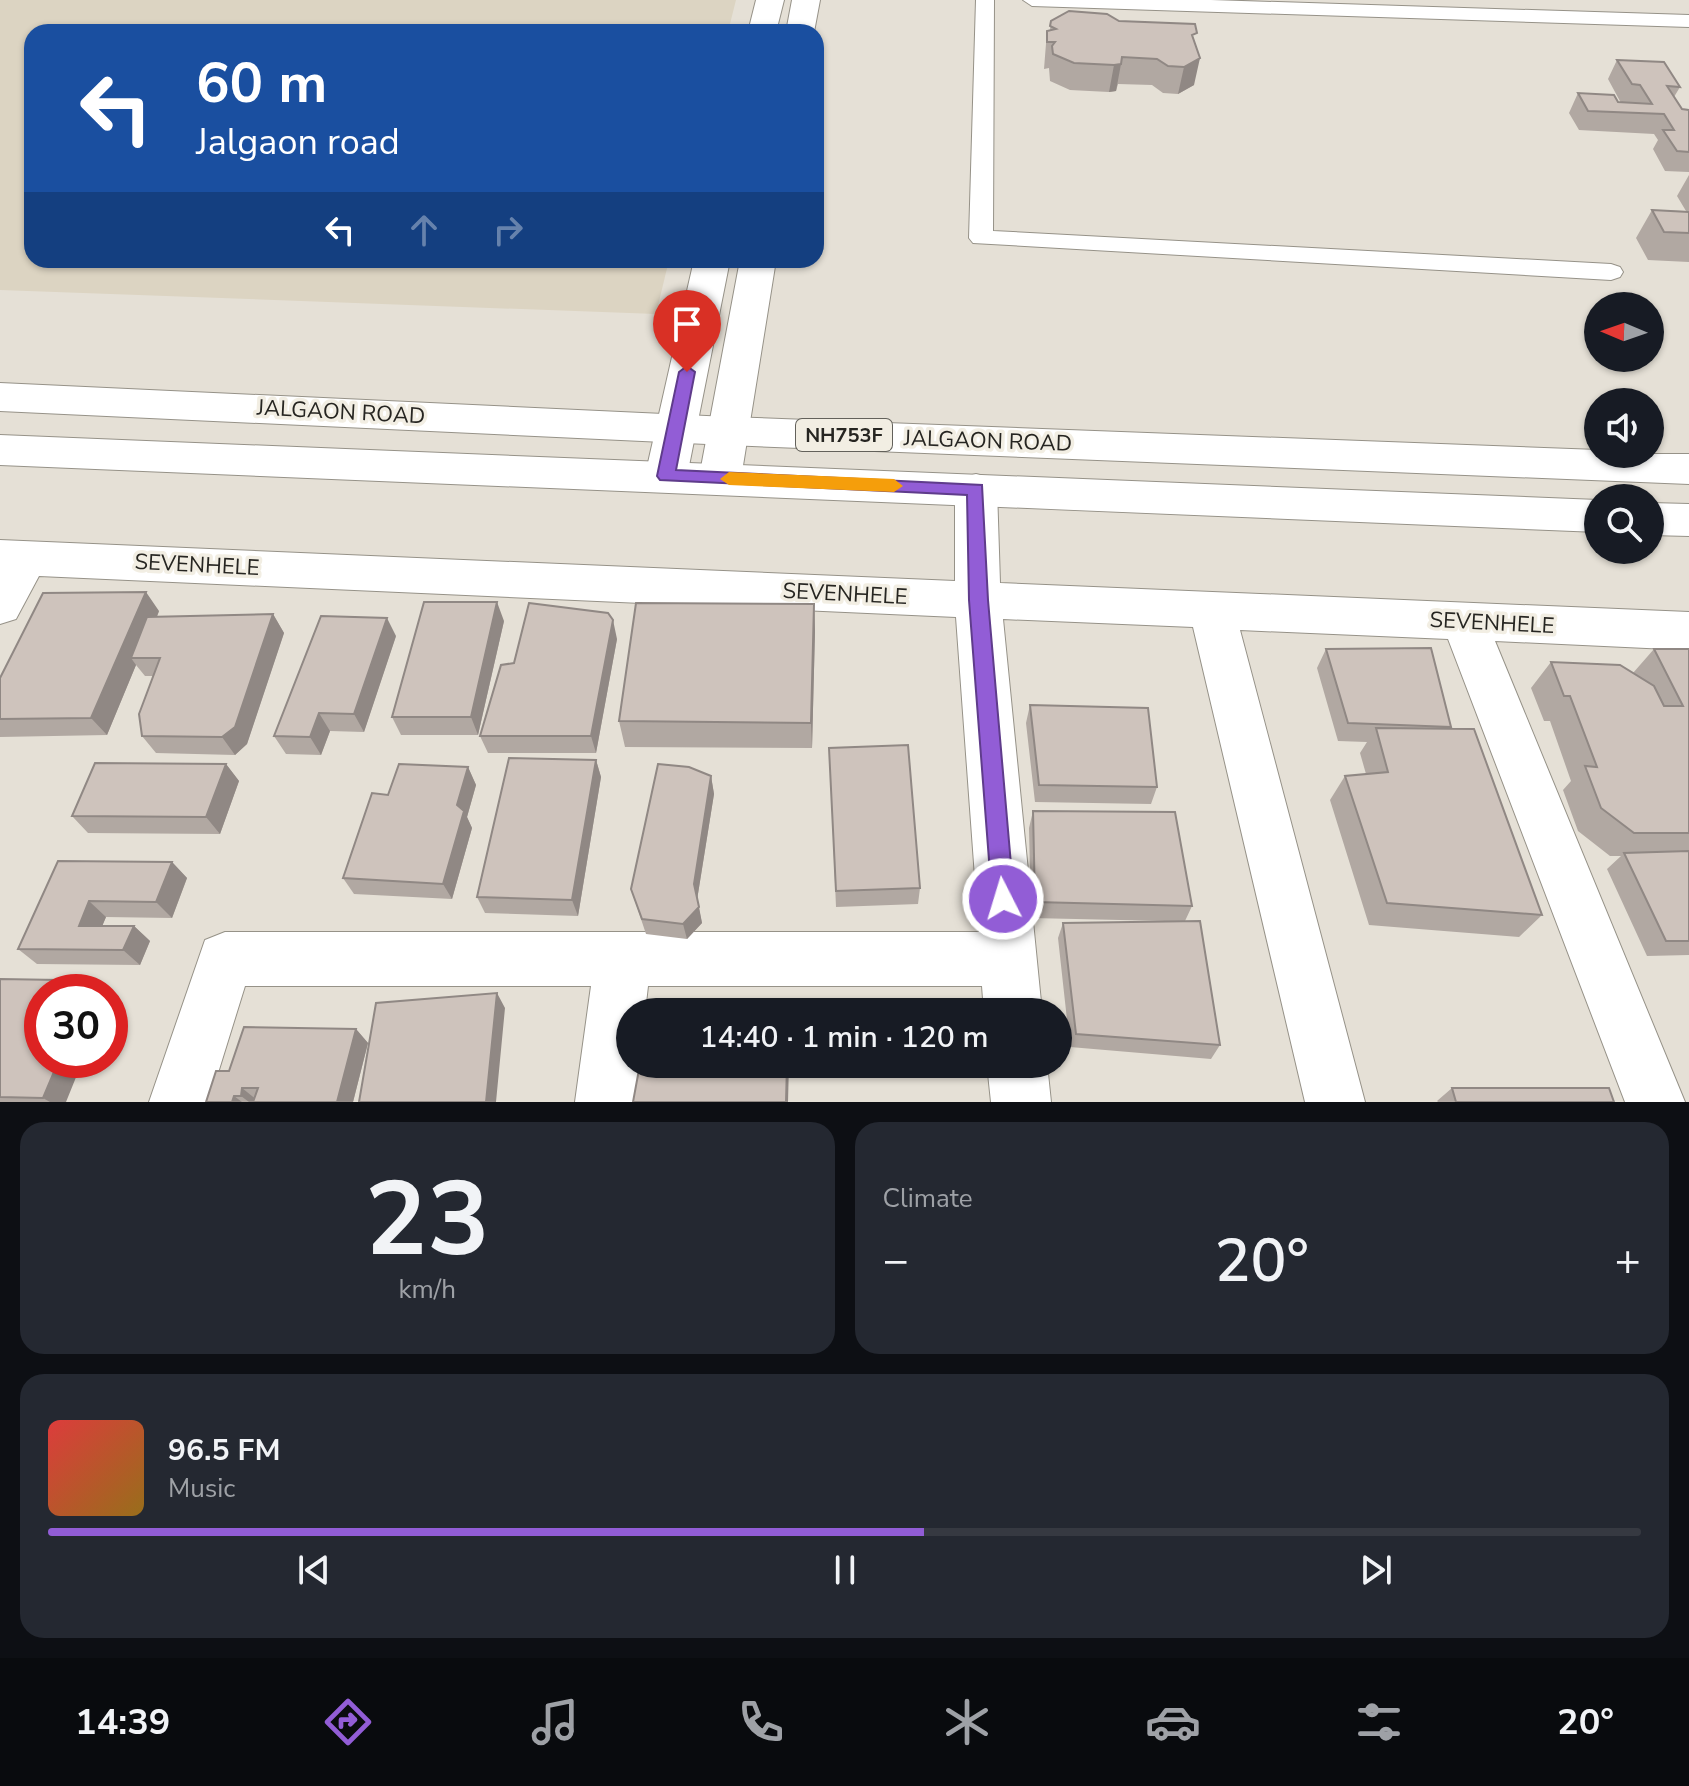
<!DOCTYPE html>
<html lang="en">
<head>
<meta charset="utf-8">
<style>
  body { margin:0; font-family:"Nunito Sans",sans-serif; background:#242831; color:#f1f3f6; height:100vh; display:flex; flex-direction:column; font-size:30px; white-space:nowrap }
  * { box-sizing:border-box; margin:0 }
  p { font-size:26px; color:#9ea1a6 }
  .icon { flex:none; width:44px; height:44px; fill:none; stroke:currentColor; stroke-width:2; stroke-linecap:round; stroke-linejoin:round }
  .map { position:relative; height:1102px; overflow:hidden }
  .side { display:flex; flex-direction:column; gap:20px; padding:20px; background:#0d0f14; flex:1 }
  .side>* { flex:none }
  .hud { position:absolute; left:24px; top:24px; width:800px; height:244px; border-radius:24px; box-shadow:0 2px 6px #0004; background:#1a4fa0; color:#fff; overflow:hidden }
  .needle { width:52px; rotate:272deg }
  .controls { position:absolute; left:1584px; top:292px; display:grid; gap:16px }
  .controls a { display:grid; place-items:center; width:80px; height:80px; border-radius:50%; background:#171b24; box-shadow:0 2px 6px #0004; font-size:40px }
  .speed { position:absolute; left:24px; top:974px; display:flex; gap:16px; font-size:40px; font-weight:700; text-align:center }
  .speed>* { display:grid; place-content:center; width:104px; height:104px; border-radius:50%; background:#171b24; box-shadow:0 2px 6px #0004; line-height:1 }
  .speed .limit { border:12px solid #d22; background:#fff; color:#111 }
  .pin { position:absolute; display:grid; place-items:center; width:68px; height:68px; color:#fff; margin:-82px -34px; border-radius:50% 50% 50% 0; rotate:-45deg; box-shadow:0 0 8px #0007 }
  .pin .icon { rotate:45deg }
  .me { position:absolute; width:88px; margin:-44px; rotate:355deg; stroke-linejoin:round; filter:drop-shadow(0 0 6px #0008) }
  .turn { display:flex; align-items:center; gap:28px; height:168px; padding:0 40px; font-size:36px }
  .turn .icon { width:104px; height:104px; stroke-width:2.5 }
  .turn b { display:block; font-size:56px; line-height:68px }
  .lanes { display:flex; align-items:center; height:76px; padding:0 40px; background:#0003; justify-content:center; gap:40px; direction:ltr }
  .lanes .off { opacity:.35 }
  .big { font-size:60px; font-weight:600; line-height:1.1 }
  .side .tile { flex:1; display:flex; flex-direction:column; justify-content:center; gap:12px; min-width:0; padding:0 28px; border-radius:24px; background:#242831 }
  .side .dial { align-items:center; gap:0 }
  .dial b { font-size:104px; line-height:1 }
  .song { display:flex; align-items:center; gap:24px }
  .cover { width:96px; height:96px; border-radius:12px; background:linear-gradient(135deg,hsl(0 70% 55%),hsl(40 70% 35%)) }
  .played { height:8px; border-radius:4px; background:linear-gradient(90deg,#925dd6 55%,#363941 55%) }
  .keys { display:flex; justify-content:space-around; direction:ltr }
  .heat { display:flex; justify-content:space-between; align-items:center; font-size:44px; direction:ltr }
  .side .tiles { flex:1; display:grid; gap:20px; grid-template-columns:1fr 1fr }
  .tile:last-child { grid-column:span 2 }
  .trip { position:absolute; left:616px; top:998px; width:456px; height:80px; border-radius:40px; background:#171b24; box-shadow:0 2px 6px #0004; font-weight:600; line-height:80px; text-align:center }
  .dock { display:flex; height:128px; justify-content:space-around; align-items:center; background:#090b0e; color:#9ea1a6 }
  .dock .icon { width:56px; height:56px }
  .dock .selected { color:#925dd6 }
  .dock b { font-size:36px; color:#f1f3f6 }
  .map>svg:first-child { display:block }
  .built { fill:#dcd4c2 }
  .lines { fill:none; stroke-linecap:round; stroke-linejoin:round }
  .lane-casing { stroke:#969288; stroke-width:2 }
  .street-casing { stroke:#969288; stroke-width:2 }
  .secondary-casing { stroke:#969288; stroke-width:2 }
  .highway-casing { stroke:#969288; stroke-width:2 }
  .lane { fill:#fff; fill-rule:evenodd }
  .street { fill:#fff; fill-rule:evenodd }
  .secondary { fill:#fff; fill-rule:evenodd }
  .highway { fill:#fff; fill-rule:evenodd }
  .wall { fill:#b1a8a2 }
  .shaded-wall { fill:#908884 }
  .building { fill:#cec3bc; stroke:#908884; stroke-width:2 }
  .route { fill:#925dd6; stroke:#5f3c8b; stroke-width:2 }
  .slow { fill:#f59e0b }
  .labels { text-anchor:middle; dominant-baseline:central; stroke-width:7; stroke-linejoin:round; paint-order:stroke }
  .shield { fill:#f2eee3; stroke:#63615b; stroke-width:2 }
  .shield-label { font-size:20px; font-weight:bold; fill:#262521 }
  .street-label { font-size:22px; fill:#262521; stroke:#f2eee3 }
</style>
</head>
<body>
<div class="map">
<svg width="1689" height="1102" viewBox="0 0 1689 1102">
  <rect width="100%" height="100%" fill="#e5e0d6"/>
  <path class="built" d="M 0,0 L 736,0 L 728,32 L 32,32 L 32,260 L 669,260 L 656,314 L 0,290 Z"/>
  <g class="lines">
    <defs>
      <path id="lane" d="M 976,0 L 994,0 L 993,231 L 1611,264 L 1620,267 L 1623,272 L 1620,277 L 1611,280 L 973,243 L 969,238 Z
        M 1023,0 L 1211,0 L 1689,15 L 1689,27 L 1032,6 Z"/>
      <path id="street" d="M 976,474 L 991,478 L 997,489 L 1000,583 L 1689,612 L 1689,650 L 1495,641 L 1685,1102 L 1625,1102 L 1448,639 L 1240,630 L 1365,1102 L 1305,1102 L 1193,627 L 1003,619 L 1042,1012 L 984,1012 L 982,986 L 648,986 L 645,1012 L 630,1012 L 630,1064 L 639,1064 L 635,1102 L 575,1102 L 591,986 L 245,986 L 209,1102 L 149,1102 L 205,940 L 225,932 L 979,932 L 956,617 L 39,576 L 16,619 L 0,624 L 0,540 L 955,581 L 955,489 L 961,478 Z
        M 987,1064 L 1047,1064 L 1051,1102 L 991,1102 Z"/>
      <path id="secondary" d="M 756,0 L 784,0 L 776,32 L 748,32 Z
        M 792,0 L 820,0 L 814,32 L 786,32 Z
        M 694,260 L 730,260 L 687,476 L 681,487 L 666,491 L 651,487 L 645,476 Z
        M 740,260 L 776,260 L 741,478 L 735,489 L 720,493 L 705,489 L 699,478 Z"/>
      <path id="highway" d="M 0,383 L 728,417 L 1598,450 L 1598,454 L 1689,454 L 1689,484 L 728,445 L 0,411 Z
        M 0,435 L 1598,500 L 1598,532 L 0,465 Z
        M 1650,503 L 1689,504 L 1689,536 L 1650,535 Z"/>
    </defs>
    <use href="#lane" class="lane-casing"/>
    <use href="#street" class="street-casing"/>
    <use href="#secondary" class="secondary-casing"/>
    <use href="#highway" class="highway-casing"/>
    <use href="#lane" class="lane"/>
    <use href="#street" class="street"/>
    <use href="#secondary" class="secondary"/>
    <use href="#highway" class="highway"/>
  </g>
  <path class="wall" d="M 1051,21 L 1119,21 L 1195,42 L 1194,85 L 1178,94 L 1163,93 L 1152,85 L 1118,84 L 1116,91 L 1109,92 L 1070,90 L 1050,81 L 1049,68 L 1044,69 L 1047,31 L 1050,30 Z
    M 1617,60 L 1680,87 L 1674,97 L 1682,109 L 1689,110 L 1689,172 L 1665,171 L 1653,149 L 1658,140 L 1654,134 L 1579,130 L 1569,113 L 1578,93 L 1621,103 L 1608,79 Z
    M 1689,175 L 1689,262 L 1648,260 L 1636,238 L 1652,210 L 1686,211 L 1677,196 Z
    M 814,604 L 815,631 L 812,748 L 625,747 L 619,721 Z
    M 159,611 L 157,617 L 273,614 L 284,633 L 247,744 L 235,755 L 156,753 L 142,736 L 153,676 L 145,676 L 136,665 L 107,735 L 0,737 L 0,678 Z
    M 504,621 L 478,735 L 401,735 L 392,717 Z
    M 396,636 L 364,732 L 330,731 L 321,755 L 286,754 L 274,736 Z
    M 617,639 L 596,753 L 488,753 L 480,736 L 514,663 Z
    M 1326,649 L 1451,727 L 1450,729 L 1542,915 L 1519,937 L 1369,925 L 1330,800 L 1345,776 L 1366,774 L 1360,753 L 1367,742 L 1338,741 L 1317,668 Z
    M 1654,649 L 1689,649 L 1689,955 L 1647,956 L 1607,869 L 1621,856 L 1610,856 L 1578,831 L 1563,790 L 1571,781 L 1550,721 L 1544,721 L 1531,688 L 1551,662 L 1633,673 Z
    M 1030,705 L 1157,787 L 1151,804 L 1035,802 L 1026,723 Z
    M 596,760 L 601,777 L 578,916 L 485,913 L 477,897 Z
    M 226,764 L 239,781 L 220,834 L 88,833 L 72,816 Z
    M 830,766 L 920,888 L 918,904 L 836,907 Z
    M 468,767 L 476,785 L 467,817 L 472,828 L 452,899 L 354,894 L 343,878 L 388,795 Z
    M 711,776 L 714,794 L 697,900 L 702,923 L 687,939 L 646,934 L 631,889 Z
    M 1033,811 L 1192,906 L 1185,921 L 1220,1045 L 1211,1059 L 1070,1047 L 1058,938 L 1063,923 L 1165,921 L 1031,918 L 1029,828 Z
    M 58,861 L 172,862 L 187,878 L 172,918 L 106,917 L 102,926 L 134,926 L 150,941 L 140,965 L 37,964 L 18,949 Z
    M 0,979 L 42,992 L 66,1102 L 0,1102 Z
    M 356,1029 L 368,1043 L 353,1102 L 206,1102 Z
    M 1452,1088 L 1614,1102 L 1438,1102 L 1437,1101 Z"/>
  <path class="shaded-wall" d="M 1200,58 L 1194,85 L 1178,94 L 1184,67 Z
    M 1121,64 L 1116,91 L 1109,92 L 1114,65 Z
    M 146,592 L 159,611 L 140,658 L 131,658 L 136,665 L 107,735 L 91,718 Z
    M 497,602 L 504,621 L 478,735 L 471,717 Z
    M 814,604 L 815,631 L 812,748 L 811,723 Z
    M 273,614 L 284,633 L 247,744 L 235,755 L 222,737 Z
    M 387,618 L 396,636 L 364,732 L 354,714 Z
    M 613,620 L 617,639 L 596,753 L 591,736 Z
    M 319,713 L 330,731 L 321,755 L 310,737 Z
    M 596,760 L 601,777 L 578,916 L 572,900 Z
    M 226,764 L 239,781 L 220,834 L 206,817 Z
    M 468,767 L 476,785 L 467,817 L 472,828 L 452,899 L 443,884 L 457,805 Z
    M 711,776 L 714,794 L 697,900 L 694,884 Z
    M 172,862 L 187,878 L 172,918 L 156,902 Z
    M 89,901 L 106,917 L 96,941 L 79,926 Z
    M 699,907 L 702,923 L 687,939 L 683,924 Z
    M 134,926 L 150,941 L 140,965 L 123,950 Z
    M 59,980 L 74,992 L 54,992 Z
    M 497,993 L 505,1008 L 496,1102 L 486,1102 Z
    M 356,1029 L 368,1043 L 353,1102 L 337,1102 Z
    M 59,1060 L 83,1060 L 66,1102 L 50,1102 L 43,1098 Z
    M 787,1064 L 789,1064 L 788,1102 L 786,1102 Z
    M 242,1088 L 257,1100 L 257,1102 L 249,1102 L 241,1096 Z
    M 234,1096 L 242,1102 L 232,1102 Z"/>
  <path class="building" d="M 1069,11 L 1107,14 L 1119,21 L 1195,24 L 1197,33 L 1192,35 L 1200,58 L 1184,67 L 1168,66 L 1157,59 L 1122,57 L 1121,64 L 1114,65 L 1074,63 L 1053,54 L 1052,46 L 1055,42 L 1047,42 L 1047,31 L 1056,29 L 1050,26 L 1051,21 Z
    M 1617,60 L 1664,62 L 1680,87 L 1667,86 L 1682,109 L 1689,110 L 1689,152 L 1677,151 L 1663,130 L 1674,130 L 1664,114 L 1588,111 L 1578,93 L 1614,95 L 1618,102 L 1652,104 L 1640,85 L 1632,84 Z
    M 1652,210 L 1689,212 L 1689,233 L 1664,232 Z
    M 146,592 L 91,718 L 0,719 L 0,678 L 43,593 Z
    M 424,602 L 497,602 L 471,717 L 392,717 Z
    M 529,603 L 608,613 L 613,620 L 591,736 L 480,736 L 501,665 L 514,663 Z
    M 636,603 L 814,604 L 811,723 L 619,721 Z
    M 273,614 L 235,727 L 222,737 L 142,736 L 139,714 L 160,658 L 131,658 L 147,617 Z
    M 321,616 L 387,618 L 354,714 L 319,713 L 310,737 L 274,736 Z
    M 1431,648 L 1451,727 L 1348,723 L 1326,649 Z
    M 1654,649 L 1689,649 L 1689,833 L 1634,833 L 1601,808 L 1585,766 L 1597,767 L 1570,696 L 1564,696 L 1551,662 L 1620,665 L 1654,686 L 1664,706 L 1683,706 Z
    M 1030,705 L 1148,708 L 1157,787 L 1039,785 Z
    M 1376,728 L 1474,729 L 1542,915 L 1387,903 L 1345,776 L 1388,772 Z
    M 908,745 L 920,888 L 836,891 L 829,748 Z
    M 509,758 L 596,760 L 572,900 L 477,897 Z
    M 95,763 L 226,764 L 206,817 L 72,816 Z
    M 399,764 L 468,767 L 457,805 L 464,811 L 443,884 L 343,878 L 372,793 L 388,795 Z
    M 658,764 L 689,767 L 711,776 L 694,884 L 699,907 L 683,924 L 642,919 L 631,889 Z
    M 1033,811 L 1175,812 L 1192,906 L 1035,902 Z
    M 1689,851 L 1689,941 L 1666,941 L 1624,853 Z
    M 58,861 L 172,862 L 156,902 L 89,901 L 79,926 L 134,926 L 123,950 L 18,949 Z
    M 1200,921 L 1220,1045 L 1076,1034 L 1063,923 Z
    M 0,979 L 59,980 L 54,992 L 42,992 L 42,1021 L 38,1031 L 42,1031 L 42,1060 L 59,1060 L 43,1098 L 0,1097 Z
    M 497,993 L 486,1102 L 359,1102 L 376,1003 Z
    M 649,1007 L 790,1010 L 790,1012 L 648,1012 Z
    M 244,1027 L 356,1029 L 337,1102 L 253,1102 L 258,1088 L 242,1088 L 241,1096 L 234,1096 L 232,1102 L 206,1102 L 216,1071 L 229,1071 Z
    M 640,1064 L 787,1064 L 786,1102 L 633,1102 Z
    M 1452,1088 L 1609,1088 L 1614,1102 L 1456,1102 Z"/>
  <path class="route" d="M 687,366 L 695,372 L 676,470 L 982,485 L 988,600 L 1014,899 L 1011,906 L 1003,910 L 995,906 L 992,899 L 969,600 L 967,495 L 660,480 L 657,476 L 679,372 Z"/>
  <path class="slow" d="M 729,472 L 894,479 L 903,486 L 894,492 L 729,485 L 720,479 Z"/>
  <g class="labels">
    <rect class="shield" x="796" y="419" width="96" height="32" rx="6"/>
    <g class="shield-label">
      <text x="844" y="435">NH753F</text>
    </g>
    <g class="street-label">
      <text transform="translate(341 412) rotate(3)">JALGAON ROAD</text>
      <text transform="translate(988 441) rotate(2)">JALGAON ROAD</text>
      <text transform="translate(197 565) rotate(3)">SEVENHELE</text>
      <text transform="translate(845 594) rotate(3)">SEVENHELE</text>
      <text transform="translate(1492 623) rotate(3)">SEVENHELE</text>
    </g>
  </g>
</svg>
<div class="controls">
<a><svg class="needle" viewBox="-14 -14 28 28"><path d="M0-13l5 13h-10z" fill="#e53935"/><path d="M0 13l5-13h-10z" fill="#9ea1a6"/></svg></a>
<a><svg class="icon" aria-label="sound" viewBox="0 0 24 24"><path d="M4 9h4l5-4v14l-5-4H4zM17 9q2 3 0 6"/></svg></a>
<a><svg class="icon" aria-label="search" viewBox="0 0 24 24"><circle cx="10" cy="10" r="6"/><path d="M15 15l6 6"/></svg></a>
</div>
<div class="speed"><div class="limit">30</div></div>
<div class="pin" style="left:687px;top:372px;background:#d93025"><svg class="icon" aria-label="arrive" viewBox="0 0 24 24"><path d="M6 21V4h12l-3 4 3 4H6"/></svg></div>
<svg class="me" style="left:1003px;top:899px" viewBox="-20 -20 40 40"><circle r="17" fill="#925dd6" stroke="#fff" stroke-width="3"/><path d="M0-11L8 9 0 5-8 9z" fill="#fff"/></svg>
<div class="trip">14:40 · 1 min · 120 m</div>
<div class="hud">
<div class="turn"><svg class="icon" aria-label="left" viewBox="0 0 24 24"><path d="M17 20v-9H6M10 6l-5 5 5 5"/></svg><div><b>60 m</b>Jalgaon road</div></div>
<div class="lanes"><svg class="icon" aria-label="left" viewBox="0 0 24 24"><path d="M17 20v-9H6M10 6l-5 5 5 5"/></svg><svg class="icon off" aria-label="ahead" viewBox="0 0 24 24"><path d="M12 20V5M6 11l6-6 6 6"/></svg><svg class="icon off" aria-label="right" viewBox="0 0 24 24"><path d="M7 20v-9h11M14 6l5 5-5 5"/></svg></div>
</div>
</div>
<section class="side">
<div class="tiles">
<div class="tile dial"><b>23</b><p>km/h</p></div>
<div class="tile"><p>Climate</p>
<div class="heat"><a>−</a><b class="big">20°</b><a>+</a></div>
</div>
<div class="tile">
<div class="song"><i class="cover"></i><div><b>96.5 FM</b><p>Music</p></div></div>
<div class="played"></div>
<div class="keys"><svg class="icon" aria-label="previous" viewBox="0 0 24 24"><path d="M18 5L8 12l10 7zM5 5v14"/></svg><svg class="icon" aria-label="pause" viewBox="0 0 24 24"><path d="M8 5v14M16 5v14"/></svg><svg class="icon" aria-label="next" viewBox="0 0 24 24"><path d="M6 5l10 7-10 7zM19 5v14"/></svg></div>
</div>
</div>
</section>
<nav class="dock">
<b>14:39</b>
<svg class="icon selected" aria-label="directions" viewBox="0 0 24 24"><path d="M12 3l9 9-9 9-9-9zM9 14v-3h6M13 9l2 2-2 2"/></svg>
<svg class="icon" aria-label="music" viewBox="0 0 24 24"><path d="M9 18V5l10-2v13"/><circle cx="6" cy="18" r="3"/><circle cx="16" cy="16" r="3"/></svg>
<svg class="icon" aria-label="phone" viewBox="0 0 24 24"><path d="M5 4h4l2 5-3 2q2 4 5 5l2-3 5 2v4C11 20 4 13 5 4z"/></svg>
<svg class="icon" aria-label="climate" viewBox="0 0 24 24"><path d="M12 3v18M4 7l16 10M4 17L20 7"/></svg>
<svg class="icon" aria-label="car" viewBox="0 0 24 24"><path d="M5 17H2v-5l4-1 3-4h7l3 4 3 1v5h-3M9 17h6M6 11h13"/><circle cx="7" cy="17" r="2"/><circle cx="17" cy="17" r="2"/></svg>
<svg class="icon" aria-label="filters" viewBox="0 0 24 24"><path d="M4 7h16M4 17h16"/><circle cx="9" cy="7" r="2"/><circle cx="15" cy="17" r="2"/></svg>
<b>20°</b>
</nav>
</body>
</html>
